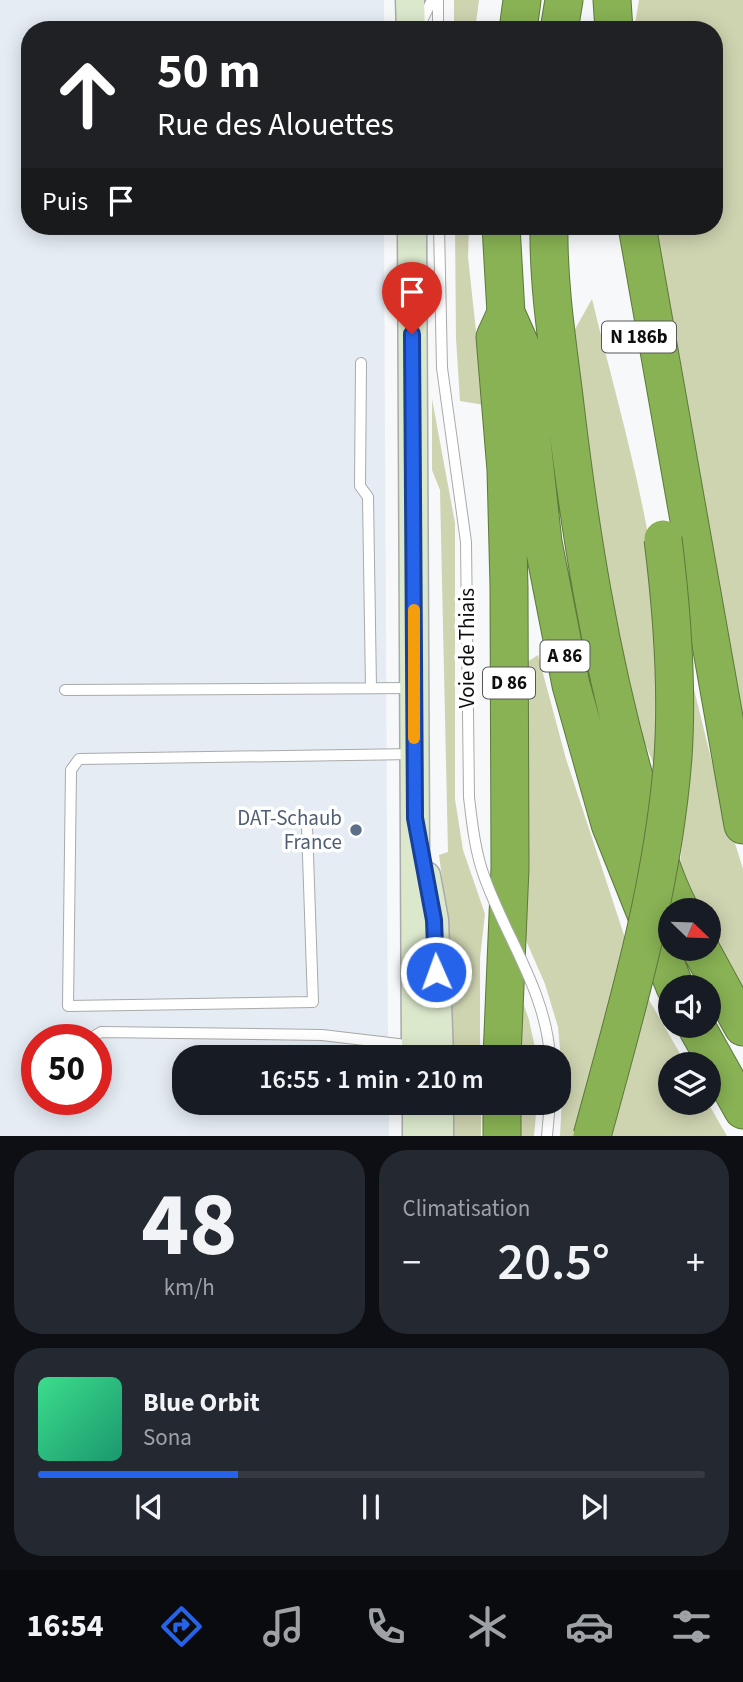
<!DOCTYPE html>
<html lang="fr">
<head>
<meta charset="utf-8">
<style>
  body { margin:0; font-family:"Source Sans 3",sans-serif; background:#242831; color:#f1f3f6; height:100vh; display:flex; flex-direction:column; font-size:26px; white-space:nowrap }
  * { box-sizing:border-box; margin:0 }
  p { font-size:23px; color:#9ea1a6 }
  .icon { flex:none; width:38px; height:38px; fill:none; stroke:currentColor; stroke-width:2; stroke-linecap:round; stroke-linejoin:round }
  .map { position:relative; height:1136px; overflow:hidden }
  .drawer { display:flex; flex-direction:column; gap:14px; padding:14px; background:#0d0f14; flex:1 }
  .drawer>* { flex:none }
  .banner { position:absolute; left:21px; top:21px; width:702px; height:214px; border-radius:28px; box-shadow:0 4px 18px #0003; background:#202124; color:#fff; overflow:hidden }
  .needle { width:46px; rotate:113deg }
  .tools { position:absolute; left:658px; top:898px; display:grid; gap:14px }
  .tools a { display:grid; place-items:center; width:63px; height:63px; border-radius:50%; background:#171b24; box-shadow:0 4px 18px #0003; font-size:35px }
  .speed { position:absolute; left:21px; top:1024px; display:flex; gap:14px; font-size:35px; font-weight:700; text-align:center }
  .speed>* { display:grid; place-content:center; width:91px; height:91px; border-radius:50%; background:#171b24; box-shadow:0 4px 18px #0003; line-height:1 }
  .speed .limit { border:10px solid #d22; background:#fff; color:#111 }
  .pin { position:absolute; display:grid; place-items:center; width:60px; height:60px; color:#fff; margin:-72px -30px; border-radius:50% 50% 50% 0; rotate:-45deg; box-shadow:0 0 7px #0007 }
  .pin .icon { rotate:45deg }
  .me { position:absolute; width:77px; margin:-38px; rotate:358deg; stroke-linejoin:round; filter:drop-shadow(0 0 5px #0008) }
  .turn { display:flex; align-items:center; gap:24px; height:147px; padding:0 21px; font-size:32px }
  .turn .icon { width:91px; height:91px; stroke-width:2.5 }
  .turn b { display:block; font-size:49px; line-height:60px }
  .then { display:flex; align-items:center; height:66px; padding:0 21px; background:#0003; gap:14px; font-size:26px }
  .big { font-size:52px; font-weight:600; line-height:1.1 }
  .drawer .card { flex:1; display:flex; flex-direction:column; justify-content:center; gap:10px; min-width:0; padding:0 24px; border-radius:28px; background:#242831 }
  .drawer .dial { align-items:center; gap:0 }
  .dial b { font-size:91px; line-height:1 }
  .song { display:flex; align-items:center; gap:21px }
  .cover { width:84px; height:84px; border-radius:10px; background:linear-gradient(135deg,hsl(150 70% 55%),hsl(160 70% 35%)) }
  .played { height:7px; border-radius:4px; background:linear-gradient(90deg,#2563eb 30%,#363941 30%) }
  .keys { display:flex; justify-content:space-around; direction:ltr }
  .heat { display:flex; justify-content:space-between; align-items:center; font-size:38px; direction:ltr }
  .drawer .tiles { flex:1; display:grid; gap:14px; grid-template-columns:1fr 1fr }
  .card:last-child { grid-column:span 2 }
  .trip { position:absolute; left:172px; top:1045px; width:399px; height:70px; border-radius:28px; background:#171b24; box-shadow:0 4px 18px #0003; font-weight:600; line-height:70px; text-align:center }
  .dock { display:flex; height:112px; justify-content:space-around; align-items:center; background:#090b0e; color:#9ea1a6 }
  .dock .icon { width:49px; height:49px }
  .dock .on { color:#2563eb }
  .dock b { font-size:32px; color:#f1f3f6 }
  .map>svg:first-child { display:block }
  .built { fill:#e5ecf4; fill-rule:evenodd }
  .green { fill:#ced3b0 }
  .lines { fill:none; stroke-linecap:round; stroke-linejoin:round }
  .lane-casing { stroke:#a8aaab; stroke-width:12 }
  .secondary-casing { stroke:#a8aaab; stroke-width:31 }
  .highway-casing { stroke:#5d793c; stroke-width:39 }
  .lane { stroke:#fff; stroke-width:10 }
  .secondary { stroke:#dbe8cc; stroke-width:28 }
  .highway { stroke:#88b254; stroke-width:37 }
  .lane-bridge-casing { stroke:#a8aaab; stroke-width:12; stroke-linecap:butt }
  .highway-bridge-casing { stroke:#5d793c; stroke-width:39; stroke-linecap:butt }
  .lane-bridge { stroke:#fff; stroke-width:10 }
  .highway-bridge { stroke:#88b254; stroke-width:37 }
  .route-casing { stroke:#184099; stroke-width:18 }
  .route { stroke:#2563eb; stroke-width:12 }
  .slow { stroke:#f59e0b; stroke-width:12 }
  .service-dot { fill:#5c6f8a; stroke:#fff; stroke-width:2.5 }
  .labels { text-anchor:middle; dominant-baseline:central; stroke-width:7; stroke-linejoin:round; paint-order:stroke }
  .shield { fill:#fff; stroke:#565657; stroke-width:2 }
  .shield-label { font-size:19px; font-weight:bold; fill:#0e0e0f }
  .street-label { font-size:21px; fill:#0e0e0f; stroke:#fff }
  .service-label { font-size:21px; fill:#4e5e75; stroke:#fff; text-anchor:end }
</style>
</head>
<body>
<div class="map">
<svg width="743" height="1136" viewBox="0 0 743 1136">
  <rect width="100%" height="100%" fill="#f6f8fa"/>
  <path class="built" d="M 0,0 L 384,0 L 384,30 L 30,30 L 30,226 L 384,226 L 388,1057 L 184,1057 L 184,1102 L 389,1103 L 389,1136 L 0,1136 ZM 37,1040 L 96,1040 L 96,1099 L 37,1099 Z"/>
  <path class="green" d="M 454,0 L 479,0 L 475,30 L 454,30 Z
    M 639,0 L 743,0 L 743,752 L 654,226 L 714,226 L 714,30 L 634,30 Z
    M 455,226 L 469,226 L 468,257 L 484,405 L 460,401 L 456,338 Z
    M 592,299 C 615,394 643,488 656,584 C 665,642 658,708 654,765 L 638,726 L 622,666 L 600,532 L 574,331 Z
    M 432,399 L 455,523 L 455,799 L 463,850 L 485,914 L 480,958 L 480,1057 L 453,1057 L 452,955 L 439,855 L 448,852 L 440,490 L 432,470 Z
    M 538,655 L 566,759 L 626,941 L 581,1136 L 560,1136 L 563,1081 L 558,1027 L 545,984 L 521,929 L 518,668 Z
    M 689,669 L 720,795 L 743,869 L 743,992 L 709,928 L 709,910 L 701,910 L 680,864 L 686,805 Z
    M 518,988 L 529,1020 L 537,1057 L 515,1057 Z
    M 648,998 L 686,1064 L 670,1064 L 670,1102 L 708,1103 L 727,1136 L 608,1136 Z
    M 454,1103 L 481,1103 L 481,1136 L 453,1136 Z
    M 514,1103 L 537,1103 L 534,1136 L 514,1136 Z"/>
  <g class="lines">
    <defs>
      <path id="lane" d="M 420,25 L 432,0
        M 438,30 L 438,0
        M 439,226 L 442,368 L 466,542 L 469,797
        M 361,363 L 360,486 L 368,497 L 371,688
        M 65,690 L 413,688
        M 307,826 L 313,1002 L 68,1006 L 71,770 L 79,759 L 414,754
        M 88,1040 L 101,1032 L 322,1035 L 415,1046
        M 547,1136 L 550,1102"/>
      <path id="secondary" d="M 410,0 L 411,30
        M 412,226 L 416,1057
        M 426,876 L 434,920 L 439,1057
        M 417,1102 L 417,1136
        M 439,1102 L 439,1136"/>
      <path id="highway" d="M 612,0 L 614,30
        M 518,30 L 522,0
        M 559,30 L 564,0
        M 501,226 L 506,313 L 522,349 L 543,542 L 571,685 L 610,824 L 675,987
        M 549,226 C 548,285 558,347 565,405 C 580,532 600,657 635,780 C 648,823 659,870 680,910
        M 637,226 L 743,825
        M 700,948 L 743,1027
        M 696,1026 L 743,1110
        M 502,1057 L 510,868 L 509,587 L 506,470 L 495,337 L 506,313
        M 502,1102 L 502,1136"/>
    </defs>
    <use href="#lane" class="lane-casing"/>
    <use href="#secondary" class="secondary-casing"/>
    <use href="#highway" class="highway-casing"/>
    <use href="#lane" class="lane"/>
    <use href="#secondary" class="secondary"/>
    <use href="#highway" class="highway"/>
    <defs>
      <path id="lane-bridge" d="M 469,797 C 472,823 475,851 484,876 C 505,936 546,991 550,1057"/>
      <path id="highway-bridge" d="M 592,1136 C 626,1011 663,887 673,757 C 678,684 672,611 663,539"/>
    </defs>
    <use href="#lane-bridge" class="lane-bridge-casing"/>
    <use href="#highway-bridge" class="highway-bridge-casing"/>
    <use href="#lane-bridge" class="lane-bridge"/>
    <use href="#highway-bridge" class="highway-bridge"/>
  </g>
  <g class="lines">
    <defs>
      <path id="route" d="M 412,334 L 415,818 L 434,920 L 436,972"/>
    </defs>
    <use href="#route" class="route-casing"/>
    <use href="#route" class="route"/>
    <path class="slow" d="M 414,610 L 414,738"/>
  </g>
  <circle class="service-dot" cx="356" cy="830" r="7"/>
  <g class="labels">
    <g class="shield">
      <rect x="602" y="321.5" width="74" height="31" rx="5"/>
      <rect x="540.5" y="640.5" width="49" height="31" rx="5"/>
      <rect x="483" y="667.5" width="52" height="31" rx="5"/>
    </g>
    <g class="shield-label">
      <text x="639" y="337">N 186b</text>
      <text x="565" y="656">A 86</text>
      <text x="509" y="683">D 86</text>
    </g>
    <g class="street-label">
      <text transform="translate(467 648) rotate(-90)">Voie de Thiais</text>
    </g>
    <g class="service-label">
      <text x="342" y="818">DAT-Schaub<tspan x="342" dy="24">France</tspan></text>
    </g>
  </g>
</svg>
<div class="tools">
<a><svg class="needle" viewBox="-14 -14 28 28"><path d="M0-13l5 13h-10z" fill="#e53935"/><path d="M0 13l5-13h-10z" fill="#9ea1a6"/></svg></a>
<a><svg class="icon" aria-label="sound" viewBox="0 0 24 24"><path d="M4 9h4l5-4v14l-5-4H4zM17 9q2 3 0 6"/></svg></a>
<a><svg class="icon" aria-label="layers" viewBox="0 0 24 24"><path d="M12 4l9 5-9 5-9-5zM3 14l9 5 9-5"/></svg></a>
</div>
<div class="speed"><div class="limit">50</div></div>
<div class="pin" style="left:412px;top:334px;background:#d93025"><svg class="icon" aria-label="arrive" viewBox="0 0 24 24"><path d="M6 21V4h12l-3 4 3 4H6"/></svg></div>
<svg class="me" style="left:436px;top:972px" viewBox="-20 -20 40 40"><circle r="17" fill="#2563eb" stroke="#fff" stroke-width="3"/><path d="M0-11L8 9 0 5-8 9z" fill="#fff"/></svg>
<div class="trip">16:55 · 1 min · 210 m</div>
<div class="banner">
<div class="turn"><svg class="icon" aria-label="ahead" viewBox="0 0 24 24"><path d="M12 20V5M6 11l6-6 6 6"/></svg><div><b>50 m</b>Rue des Alouettes</div></div>
<div class="then">Puis<svg class="icon" aria-label="arrive" viewBox="0 0 24 24"><path d="M6 21V4h12l-3 4 3 4H6"/></svg></div>
</div>
</div>
<section class="drawer">
<div class="tiles">
<div class="card dial"><b>48</b><p>km/h</p></div>
<div class="card"><p>Climatisation</p>
<div class="heat"><a>−</a><b class="big">20.5°</b><a>+</a></div>
</div>
<div class="card">
<div class="song"><i class="cover"></i><div><b>Blue Orbit</b><p>Sona</p></div></div>
<div class="played"></div>
<div class="keys"><svg class="icon" aria-label="previous" viewBox="0 0 24 24"><path d="M18 5L8 12l10 7zM5 5v14"/></svg><svg class="icon" aria-label="pause" viewBox="0 0 24 24"><path d="M8 5v14M16 5v14"/></svg><svg class="icon" aria-label="next" viewBox="0 0 24 24"><path d="M6 5l10 7-10 7zM19 5v14"/></svg></div>
</div>
</div>
</section>
<nav class="dock">
<b>16:54</b>
<svg class="icon on" aria-label="directions" viewBox="0 0 24 24"><path d="M12 3l9 9-9 9-9-9zM9 14v-3h6M13 9l2 2-2 2"/></svg>
<svg class="icon" aria-label="music" viewBox="0 0 24 24"><path d="M9 18V5l10-2v13"/><circle cx="6" cy="18" r="3"/><circle cx="16" cy="16" r="3"/></svg>
<svg class="icon" aria-label="phone" viewBox="0 0 24 24"><path d="M5 4h4l2 5-3 2q2 4 5 5l2-3 5 2v4C11 20 4 13 5 4z"/></svg>
<svg class="icon" aria-label="climate" viewBox="0 0 24 24"><path d="M12 3v18M4 7l16 10M4 17L20 7"/></svg>
<svg class="icon" aria-label="car" viewBox="0 0 24 24"><path d="M5 17H2v-5l4-1 3-4h7l3 4 3 1v5h-3M9 17h6M6 11h13"/><circle cx="7" cy="17" r="2"/><circle cx="17" cy="17" r="2"/></svg>
<svg class="icon" aria-label="filters" viewBox="0 0 24 24"><path d="M4 7h16M4 17h16"/><circle cx="9" cy="7" r="2"/><circle cx="15" cy="17" r="2"/></svg>
</nav>
</body>
</html>
